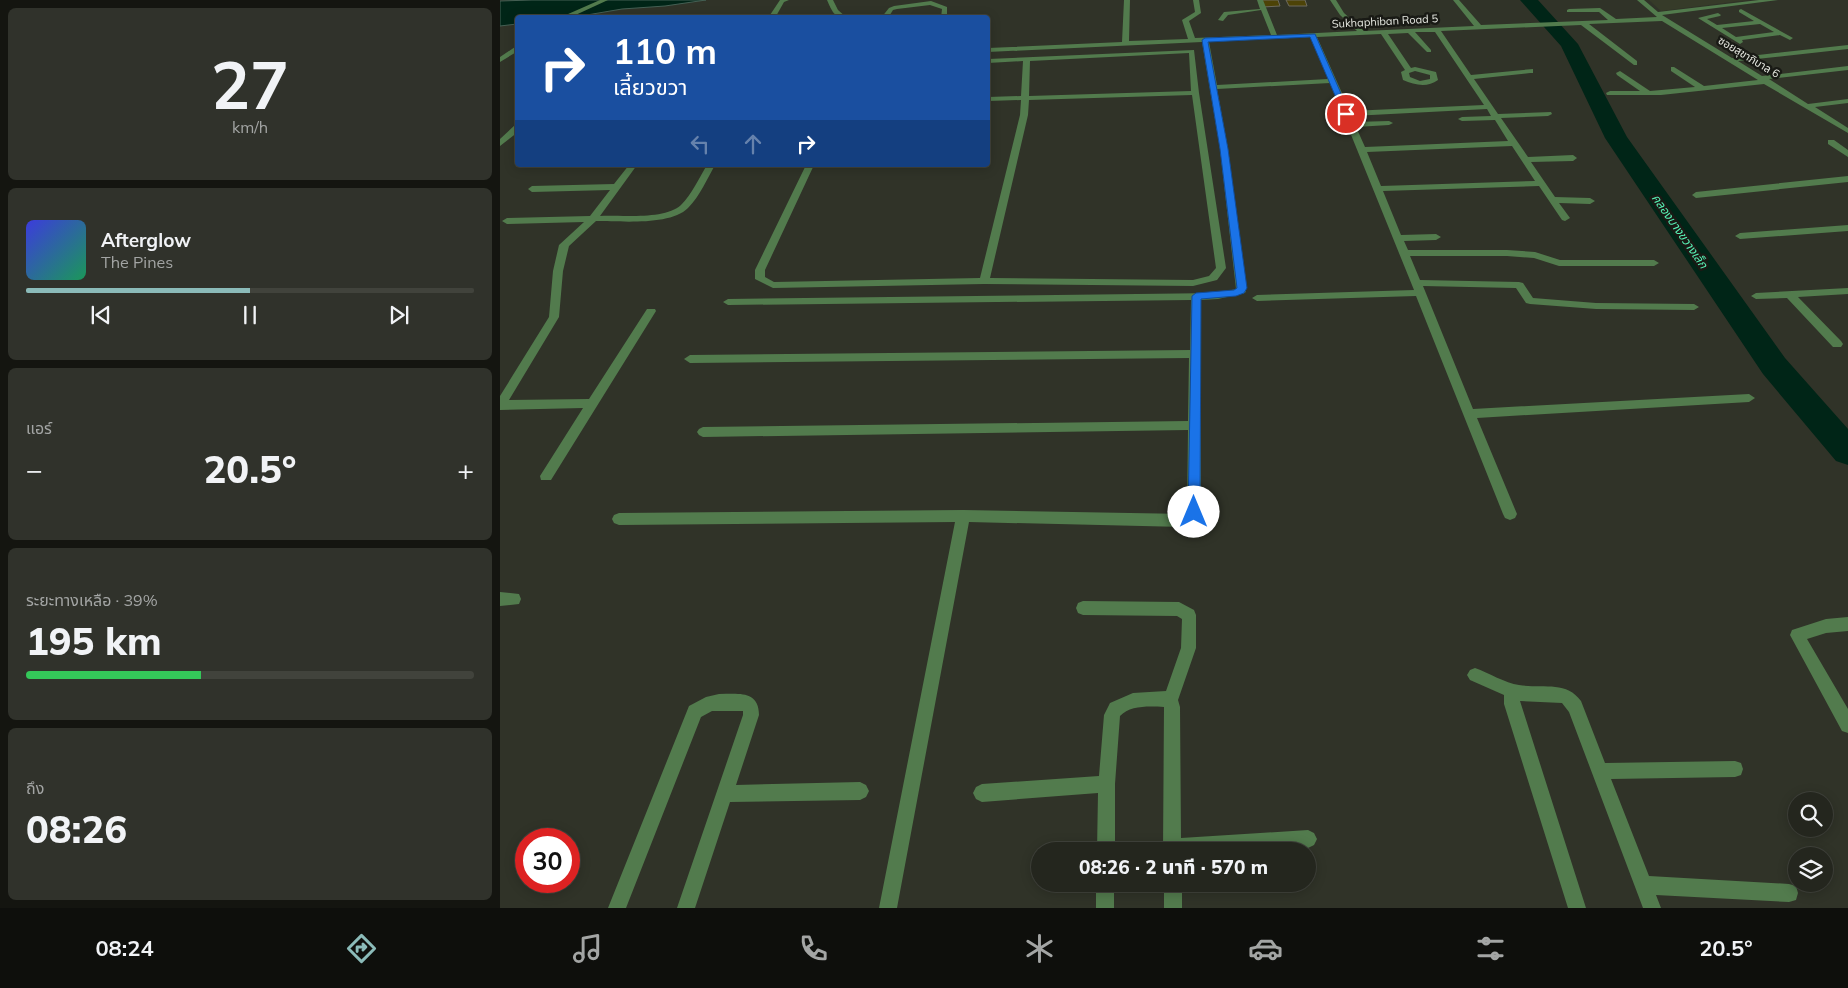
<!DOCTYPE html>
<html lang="th">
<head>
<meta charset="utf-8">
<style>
  body { margin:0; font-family:Mulish,"Noto Sans Thai",sans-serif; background:#30322b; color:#f1f3f6; height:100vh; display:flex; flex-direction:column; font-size:19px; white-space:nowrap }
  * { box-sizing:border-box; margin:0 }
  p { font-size:16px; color:#a3a5a4 }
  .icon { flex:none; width:28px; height:28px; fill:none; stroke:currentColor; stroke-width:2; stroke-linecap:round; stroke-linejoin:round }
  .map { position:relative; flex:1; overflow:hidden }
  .side { display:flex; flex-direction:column; gap:8px; padding:8px; background:#141510; width:500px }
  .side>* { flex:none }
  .hud { position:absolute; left:15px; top:15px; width:475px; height:152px; border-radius:5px; box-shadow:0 2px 12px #0003,0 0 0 1px #41433c; background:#1a4fa0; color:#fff; overflow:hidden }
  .buttons { position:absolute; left:1288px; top:792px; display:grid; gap:10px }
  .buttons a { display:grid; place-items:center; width:45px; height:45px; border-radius:50%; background:#24261e; box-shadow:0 2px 12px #0003,0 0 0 1px #41433c; font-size:25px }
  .speed { position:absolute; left:15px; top:828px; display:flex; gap:10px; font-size:25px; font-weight:700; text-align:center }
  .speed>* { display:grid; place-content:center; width:65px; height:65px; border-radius:50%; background:#24261e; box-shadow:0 2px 12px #0003,0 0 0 1px #41433c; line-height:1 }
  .speed .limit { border:8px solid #d22; background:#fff; color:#111 }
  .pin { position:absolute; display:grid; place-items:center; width:42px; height:42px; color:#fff; margin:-21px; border:2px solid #fff; border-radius:50%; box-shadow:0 1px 5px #0007 }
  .me { position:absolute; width:55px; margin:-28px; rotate:0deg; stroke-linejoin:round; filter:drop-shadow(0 0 4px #0008) }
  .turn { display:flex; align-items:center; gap:18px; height:105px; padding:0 15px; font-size:22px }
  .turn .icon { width:65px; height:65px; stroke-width:2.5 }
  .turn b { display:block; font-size:35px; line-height:42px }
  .lanes { display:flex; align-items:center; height:48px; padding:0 15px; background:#0003; justify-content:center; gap:25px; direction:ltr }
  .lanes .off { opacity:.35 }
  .big { font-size:38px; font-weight:800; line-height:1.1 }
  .side .card { flex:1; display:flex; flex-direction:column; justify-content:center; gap:8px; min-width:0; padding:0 18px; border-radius:8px; background:#30322b }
  .side .dial { align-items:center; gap:0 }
  .dial b { font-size:65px; line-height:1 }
  .song { display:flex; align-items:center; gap:15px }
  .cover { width:60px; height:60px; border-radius:8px; background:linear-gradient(135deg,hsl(240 70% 55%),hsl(150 70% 35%)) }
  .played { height:5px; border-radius:2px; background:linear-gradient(90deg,#8bbbb9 50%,#41433c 50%) }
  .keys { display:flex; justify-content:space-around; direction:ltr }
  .heat { display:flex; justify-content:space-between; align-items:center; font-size:28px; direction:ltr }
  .charge { height:8px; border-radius:4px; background:linear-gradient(90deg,#34c759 39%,#41433c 0) }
  .trip { position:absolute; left:531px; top:842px; width:285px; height:50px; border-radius:25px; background:#24261e; box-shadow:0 2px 12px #0003,0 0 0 1px #41433c; font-weight:800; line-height:50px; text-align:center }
  .dock { display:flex; height:80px; justify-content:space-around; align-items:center; background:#0e0f0c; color:#a3a5a4 }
  .dock .icon { width:35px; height:35px }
  .dock .on { color:#8bbbb9 }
  .dock b { font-size:22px; color:#f1f3f6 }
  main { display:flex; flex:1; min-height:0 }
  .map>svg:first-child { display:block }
  .built { fill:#363b29 }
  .water { fill:#002517; stroke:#456054 }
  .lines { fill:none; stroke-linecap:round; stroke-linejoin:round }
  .river { fill:#002517; fill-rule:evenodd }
  .building { fill:#4d4307; stroke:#6d6b5e }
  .minor { fill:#527b4d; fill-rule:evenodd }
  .route { fill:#1a73e8; stroke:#114b97 }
  .labels { text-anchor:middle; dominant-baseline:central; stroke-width:5; stroke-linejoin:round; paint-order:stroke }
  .far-street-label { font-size:11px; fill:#e7e9e2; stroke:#191a15 }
  .far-water-label { font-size:12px; font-style:italic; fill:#57f0b4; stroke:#191a15 }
</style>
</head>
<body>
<main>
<section class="side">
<div class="card dial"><b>27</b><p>km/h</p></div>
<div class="card">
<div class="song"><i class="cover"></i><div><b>Afterglow</b><p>The Pines</p></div></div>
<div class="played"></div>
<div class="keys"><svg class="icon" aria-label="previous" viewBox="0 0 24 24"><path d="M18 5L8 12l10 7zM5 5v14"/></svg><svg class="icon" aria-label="pause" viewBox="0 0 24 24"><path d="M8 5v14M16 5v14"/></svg><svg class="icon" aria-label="next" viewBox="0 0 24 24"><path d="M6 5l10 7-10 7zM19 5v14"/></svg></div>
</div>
<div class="card"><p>แอร์</p>
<div class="heat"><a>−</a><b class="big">20.5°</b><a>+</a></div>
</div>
<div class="card"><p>ระยะทางเหลือ · 39%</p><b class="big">195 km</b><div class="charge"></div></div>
<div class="card"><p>ถึง</p><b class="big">08:26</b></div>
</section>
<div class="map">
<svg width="1348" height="908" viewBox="0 0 1348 908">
  <rect width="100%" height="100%" fill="#303328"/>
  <path class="built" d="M 1149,0 L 1248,0 L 1161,11 Z"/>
  <path class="water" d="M 32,0 L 206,0 L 165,6 L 122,9 L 75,17 L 18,18 L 17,24 L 0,26 L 0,1 Z"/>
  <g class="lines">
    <path class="river" d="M 1020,0 L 1038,0 L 1078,44 L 1127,137 L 1285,358 L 1348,429 L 1348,465 L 1336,461 L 1263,374 L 1105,138 L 1061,46 Z"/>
  </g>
  <path class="building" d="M 761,0 L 778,0 L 780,6 L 763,7 Z
    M 786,0 L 805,0 L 807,6 L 789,6 Z"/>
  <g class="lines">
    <path class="minor" d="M 100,0 L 108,0 L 69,18 L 59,18 Z
      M 280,0 L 289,0 L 284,2 L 275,18 L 268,18 Z
      M 327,0 L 333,0 L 338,10 L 347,18 C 334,18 332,11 327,0 Z
      M 624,0 L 630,0 L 629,41 L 688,39 L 682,20 L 695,12 L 693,0 L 699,0 L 701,13 L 689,21 L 695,38 L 771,35 L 761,10 L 728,15 L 723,21 L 718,20 L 724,12 L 760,9 L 757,0 L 763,0 L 777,35 L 857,31 L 840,15 L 830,0 L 836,0 L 844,13 L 864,31 L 974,26 L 953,0 L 959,0 L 981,25 L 1108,20 L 1099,12 L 1067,12 L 1067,10 L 1069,9 L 1100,8 L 1116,19 L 1157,17 L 1137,0 L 1144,0 L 1158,12 L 1259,0 L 1278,0 L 1162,15 L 1232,58 L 1348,45 L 1348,49 L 1238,61 L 1262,76 L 1348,66 L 1348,70 L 1269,79 L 1308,104 L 1348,99 L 1348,103 L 1315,107 L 1348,128 L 1348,133 L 1264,84 L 1161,95 L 1107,95 L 1106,93 L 1110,91 L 1140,91 L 1117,75 L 1116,73 L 1120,71 L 1150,91 L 1195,87 L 1171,71 L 1171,67 L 1174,67 L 1204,86 L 1258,80 L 1162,21 L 1089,24 L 1137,61 L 1137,65 L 1134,65 L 1081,25 L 941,31 L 971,75 L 1033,69 L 1033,73 L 1030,73 L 974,79 L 998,114 L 1051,112 L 1052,114 L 1048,116 L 1001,118 L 1028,157 L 1073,155 L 1077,158 L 1073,161 L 1031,162 L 1055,197 L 1090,198 L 1095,201 L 1090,204 L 1059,203 L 1070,218 L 1065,221 L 1062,220 L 1039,186 L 883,191 L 901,235 L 936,234 L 941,237 L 936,240 L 904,241 L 908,250 L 1007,250 L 1035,252 L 1060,260 L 1154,260 L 1159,263 L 1154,266 L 1059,266 L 1034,258 L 1007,256 L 910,256 L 920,280 L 1019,282 L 1023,283 L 1033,298 L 1096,303 L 1194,304 L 1199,307 L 1194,310 L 1096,309 L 1030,304 L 1026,303 L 1016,288 L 923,286 L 973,409 L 1249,394 L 1255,398 L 1249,402 L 977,418 L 1017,514 L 1015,518 L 1010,520 L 1005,518 L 1003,514 L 916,296 L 757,301 L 752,298 L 757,295 L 914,290 L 830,83 L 717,89 L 728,149 L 746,291 L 745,293 L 718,299 L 701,300 L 701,512 L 697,522 L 684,527 L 469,522 L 397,908 L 379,908 L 455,522 L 119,525 L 114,523 L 112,519 L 114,515 L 119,513 L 463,510 L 687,514 L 688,430 L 203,437 L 199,435 L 197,432 L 199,429 L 203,427 L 688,421 L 689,358 L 190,363 L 184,359 L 190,355 L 690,350 L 691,300 L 228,305 L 223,302 L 228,299 L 718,293 L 736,289 L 720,149 L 702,42 L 488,52 L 488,48 L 622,42 ZM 915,32 L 935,32 L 984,105 L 850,111 L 817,37 L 881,34 L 905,70 L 901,72 L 903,80 C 915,85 927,88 938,80 L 936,72 L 915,67 L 911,68 L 888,34 L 908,33 L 927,52 L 931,52 L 931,50 ZM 811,37 L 828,79 L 717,85 L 709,42 ZM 915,71 L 930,75 L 930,79 L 920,81 L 910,77 L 909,73 ZM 987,109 L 991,116 L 962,117 L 958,119 L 962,121 L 995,120 L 1008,141 L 865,147 L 856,127 L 889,125 L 893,123 L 889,121 L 854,122 L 852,116 ZM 1012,146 L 1035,181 L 881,186 L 867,152 Z
      M 431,1 L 447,7 L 447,18 L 441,18 L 442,9 L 430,5 L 397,9 L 393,10 L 388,18 L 381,18 L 389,8 L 394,6 Z
      M 1241,9 L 1293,38 L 1290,40 L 1280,35 L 1242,40 L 1243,42 L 1240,44 L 1198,18 L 1218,13 L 1221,15 L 1220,16 L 1207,19 L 1217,25 L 1254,21 L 1239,12 L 1239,10 ZM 1260,24 L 1274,32 L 1236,37 L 1222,28 Z
      M 157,14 L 159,15 L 160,18 L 153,18 Z
      M 18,45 L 18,51 L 0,62 L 0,57 Z
      M 694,50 L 699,93 L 726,268 L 717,280 L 693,286 L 484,284 L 273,288 L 255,279 L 255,270 L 306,165 L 314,165 L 265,270 L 265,277 L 274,282 L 480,278 L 520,115 L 521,100 L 488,101 L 488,97 L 521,96 L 523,61 L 488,63 L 488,59 ZM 689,53 L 691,91 L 529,96 L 530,61 ZM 692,95 L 716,268 L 709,276 L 693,280 L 490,278 L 528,115 L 529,100 Z
      M 15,125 L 18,125 L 18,132 L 0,146 L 0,139 Z
      M 1328,140 L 1334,140 L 1348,150 L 1348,157 L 1328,144 Z
      M 129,165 L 137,165 L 100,216 C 122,215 165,220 181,205 C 192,194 199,178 207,165 L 215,165 C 207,179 200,196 188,208 C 170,226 120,221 96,221 L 69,246 L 63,271 L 59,317 L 9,400 L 89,399 L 147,309 L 155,309 L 156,311 L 51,480 L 41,480 L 40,476 L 83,408 L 0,410 L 0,396 L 49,317 L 53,271 L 59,245 L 84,222 L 7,224 L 2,221 L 7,218 L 90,216 L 110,190 L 32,192 L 28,189 L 32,186 L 114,184 Z
      M 1348,176 L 1348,182 L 1196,198 L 1192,195 L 1196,192 Z
      M 1348,225 L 1348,231 L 1240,239 L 1235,236 L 1240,233 Z
      M 1348,288 L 1348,294 L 1298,297 L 1341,341 L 1343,344 L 1341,347 L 1333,347 L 1287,298 L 1256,299 L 1251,296 L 1256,293 Z
      M 0,592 L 19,594 L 21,599 L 19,604 L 0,606 Z
      M 583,601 L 679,602 L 694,610 L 696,615 L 696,648 L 678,700 L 680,707 L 681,838 L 808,830 L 814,833 L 817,839 L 814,845 L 808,848 L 751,851 L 663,851 L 664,707 C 650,706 630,705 620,716 L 615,784 L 615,851 L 597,851 L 598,793 L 482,802 L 476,799 L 473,793 L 476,787 L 482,784 L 599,776 L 604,715 L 610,703 L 633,693 L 666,691 L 681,648 L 682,619 L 677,616 L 583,615 L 578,613 L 576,608 L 578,603 Z
      M 1348,617 L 1348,631 L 1326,633 L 1307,639 L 1348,709 L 1348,733 L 1342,731 L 1290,635 L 1292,630 L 1326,619 Z
      M 975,668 C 989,673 1005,683 1019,685 C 1042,689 1066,680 1081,701 L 1105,763 L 1235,761 L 1241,763 L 1243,769 L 1241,775 L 1235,777 L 1111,779 L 1149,876 L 1289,884 L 1296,886 L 1298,893 L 1296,900 L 1289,902 L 1156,895 L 1161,908 L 1143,908 L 1069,712 L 1062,703 L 1020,701 L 1086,908 L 1068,908 L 1004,704 L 1004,695 L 970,680 L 967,675 L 970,670 Z
      M 219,694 C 238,694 259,690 259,715 L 236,785 L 360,782 L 366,785 L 369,791 L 366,797 L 360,800 L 230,802 L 195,908 L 177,908 L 243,715 L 243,711 L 212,711 L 201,717 L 126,908 L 108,908 L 189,706 L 206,697 Z
      M 596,884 L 614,884 L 614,908 L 596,908 Z
      M 664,884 L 682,884 L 682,908 L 664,908 Z"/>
  </g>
  <path class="route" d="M 815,34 L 850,114 L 849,115 L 843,114 L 810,37 L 708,42 L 728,149 L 747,288 L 744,293 L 736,296 L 701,299 L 700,512 L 699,516 L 690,516 L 688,512 L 692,296 L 696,293 L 734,290 L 737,288 L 720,149 L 702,40 L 705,38 Z"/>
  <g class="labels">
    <g class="far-street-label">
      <text transform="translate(885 21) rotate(-3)">Sukhaphiban Road 5</text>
      <text transform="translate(1249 57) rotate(31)">ซอยสุขาภิบาล 6</text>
    </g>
    <g class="far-water-label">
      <text transform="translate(1180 231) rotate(55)">คลองบางขวางเล็ก</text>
    </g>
  </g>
</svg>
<div class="buttons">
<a><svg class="icon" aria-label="search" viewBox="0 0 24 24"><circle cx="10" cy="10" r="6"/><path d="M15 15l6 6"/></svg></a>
<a><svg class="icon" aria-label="layers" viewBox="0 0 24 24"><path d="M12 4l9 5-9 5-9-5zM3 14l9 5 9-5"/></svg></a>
</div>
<div class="speed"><div class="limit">30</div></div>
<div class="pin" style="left:846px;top:114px;background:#d93025"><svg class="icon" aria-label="arrive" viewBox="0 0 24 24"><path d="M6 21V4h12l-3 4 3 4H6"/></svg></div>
<svg class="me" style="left:694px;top:512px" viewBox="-20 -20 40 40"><circle r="19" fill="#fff"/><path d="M0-13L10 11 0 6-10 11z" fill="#1a73e8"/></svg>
<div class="trip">08:26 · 2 นาที · 570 m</div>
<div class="hud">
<div class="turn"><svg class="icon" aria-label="right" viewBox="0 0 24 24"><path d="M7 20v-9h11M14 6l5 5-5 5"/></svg><div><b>110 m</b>เลี้ยวขวา</div></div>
<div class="lanes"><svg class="icon off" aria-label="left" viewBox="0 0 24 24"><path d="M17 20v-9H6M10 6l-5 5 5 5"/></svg><svg class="icon off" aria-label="ahead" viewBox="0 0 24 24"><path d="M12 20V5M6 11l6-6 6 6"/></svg><svg class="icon" aria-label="right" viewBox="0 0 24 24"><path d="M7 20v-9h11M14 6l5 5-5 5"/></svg></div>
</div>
</div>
</main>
<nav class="dock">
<b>08:24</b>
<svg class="icon on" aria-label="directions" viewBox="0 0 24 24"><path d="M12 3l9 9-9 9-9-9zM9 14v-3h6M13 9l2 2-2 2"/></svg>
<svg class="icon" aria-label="music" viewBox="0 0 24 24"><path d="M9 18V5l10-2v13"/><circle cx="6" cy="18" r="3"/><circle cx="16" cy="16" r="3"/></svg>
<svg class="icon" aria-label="phone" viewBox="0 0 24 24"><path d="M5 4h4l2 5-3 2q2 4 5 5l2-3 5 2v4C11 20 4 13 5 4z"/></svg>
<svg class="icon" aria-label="climate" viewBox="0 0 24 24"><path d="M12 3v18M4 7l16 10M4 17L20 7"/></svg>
<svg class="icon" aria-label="car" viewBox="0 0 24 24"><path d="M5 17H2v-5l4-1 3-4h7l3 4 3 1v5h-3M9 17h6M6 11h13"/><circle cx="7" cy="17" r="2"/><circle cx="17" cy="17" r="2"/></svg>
<svg class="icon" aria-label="filters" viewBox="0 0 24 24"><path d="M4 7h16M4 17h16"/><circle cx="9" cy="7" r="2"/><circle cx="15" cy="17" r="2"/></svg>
<b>20.5°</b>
</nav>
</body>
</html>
